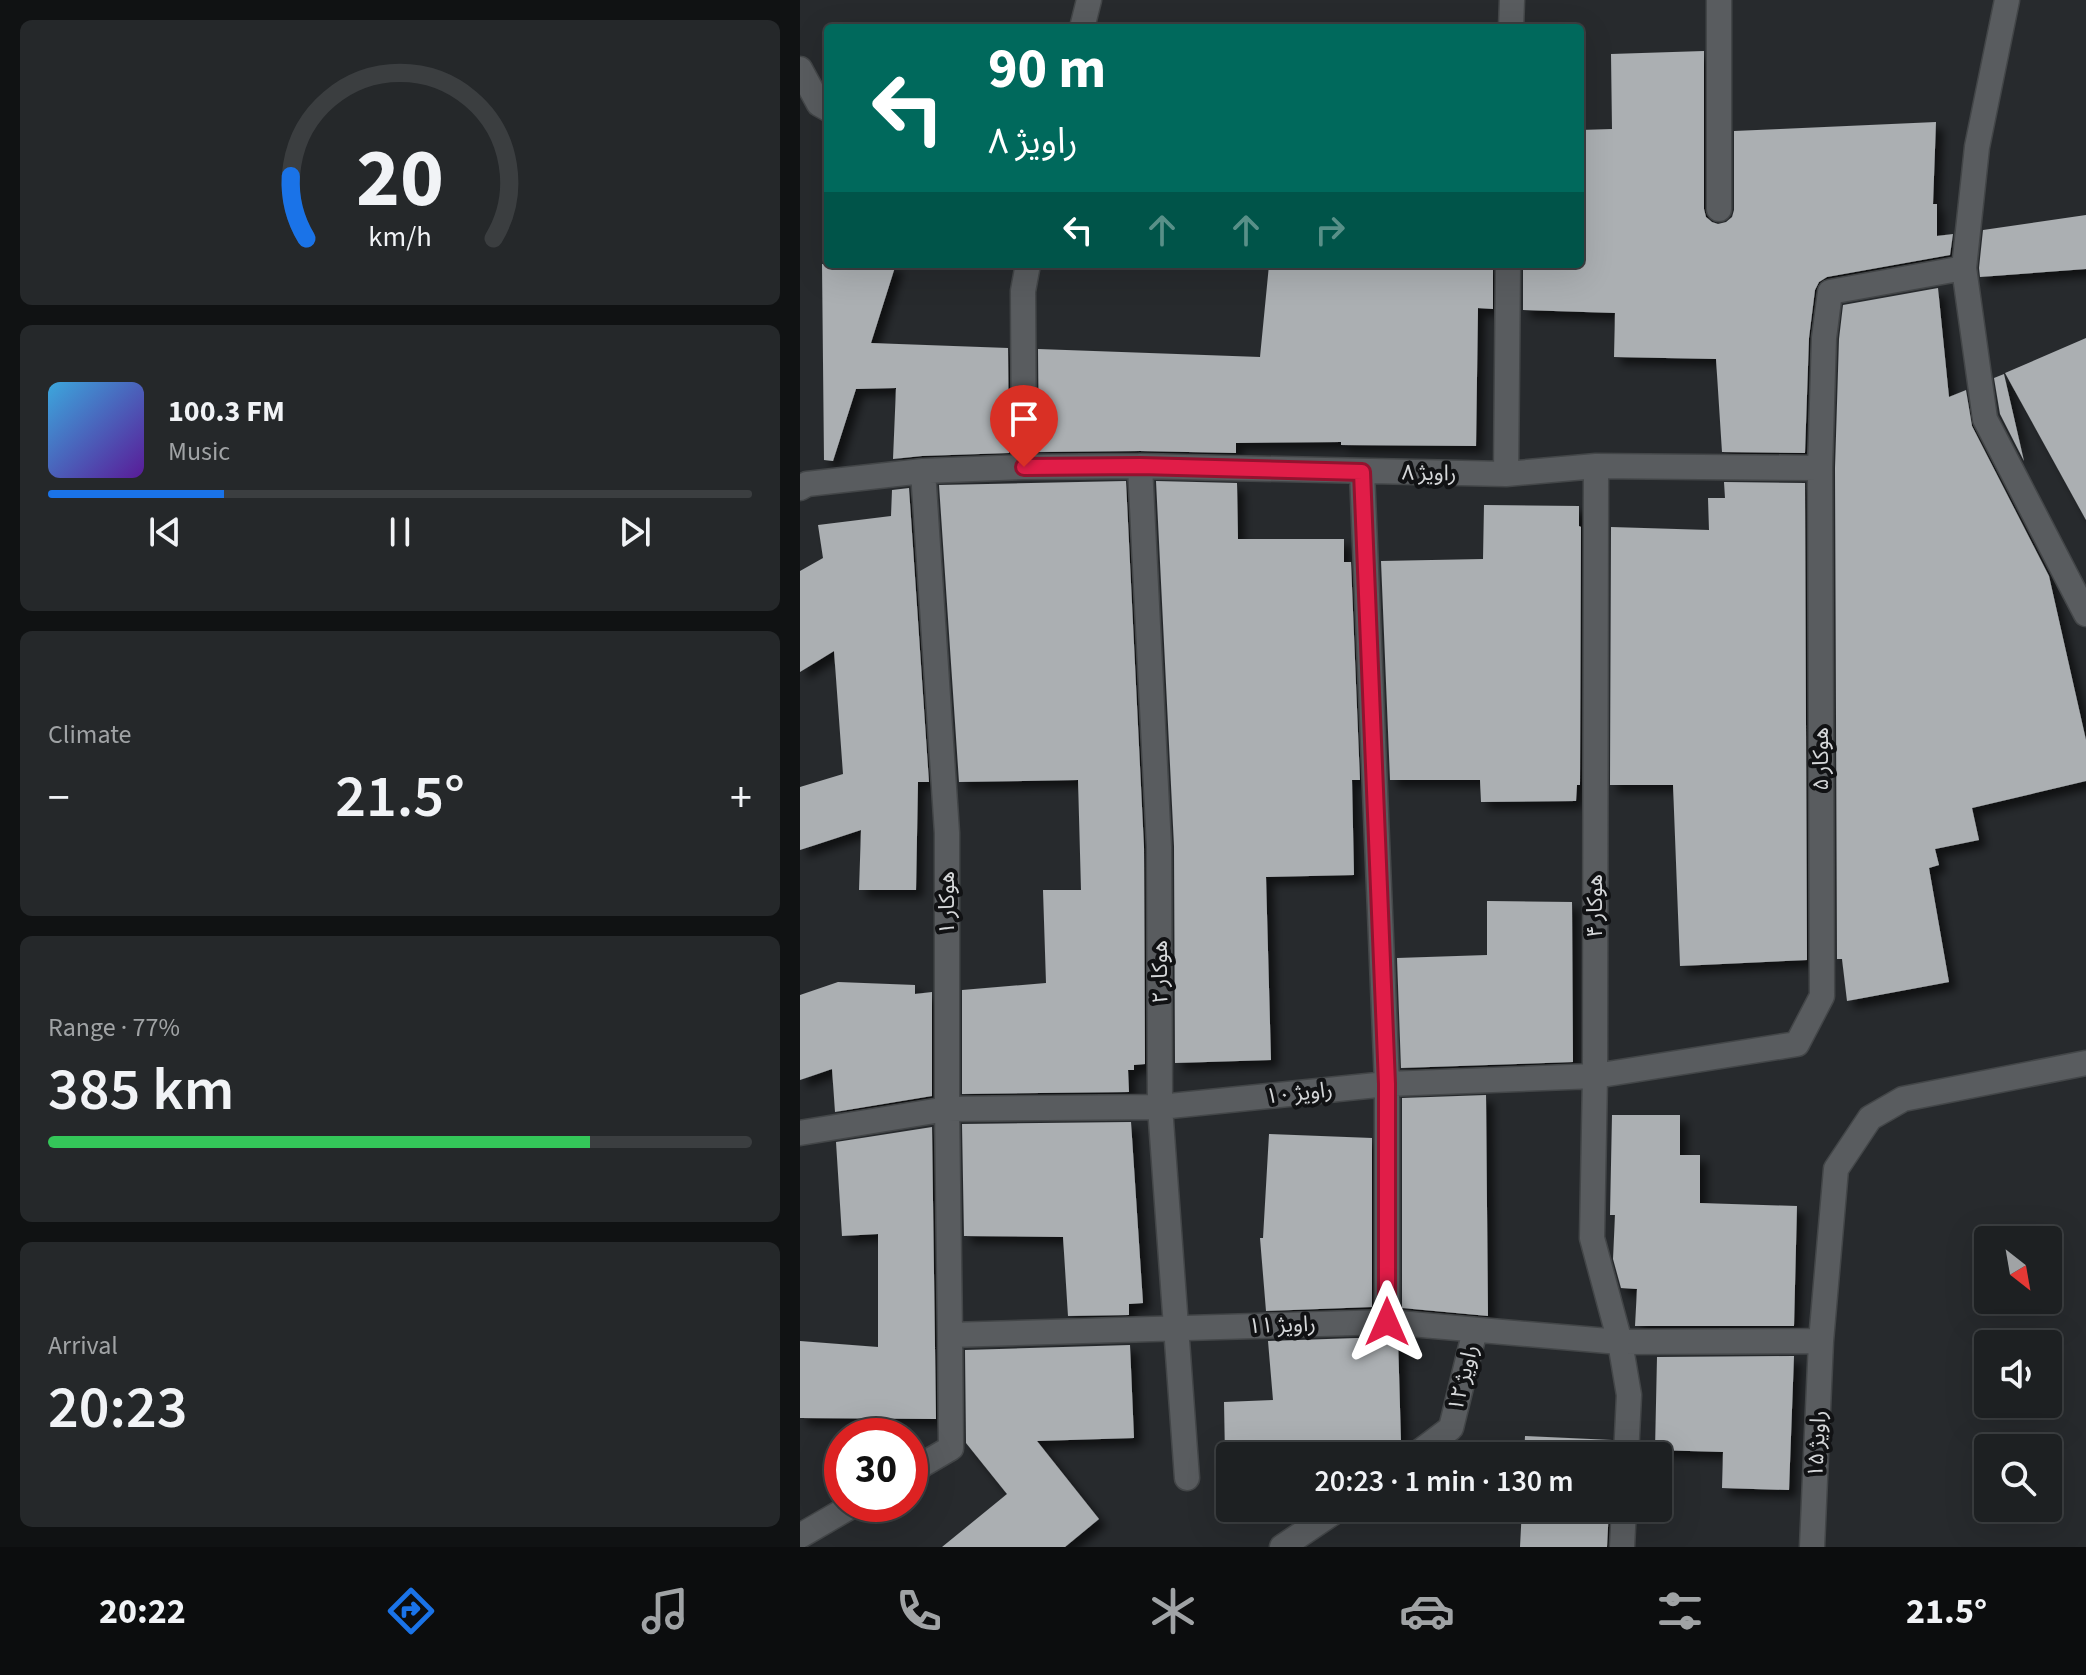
<!DOCTYPE html>
<html lang="en">
<head>
<meta charset="utf-8">
<style>
  body { margin:0; font-family:"Source Sans 3","Noto Sans Arabic",sans-serif; background:#25282a; color:#f1f3f6; height:100vh; display:flex; flex-direction:column; font-size:30px; white-space:nowrap }
  * { box-sizing:border-box; margin:0 }
  p { font-size:26px; color:#a0a3a5 }
  .icon { flex:none; width:44px; height:44px; fill:none; stroke:currentColor; stroke-width:2; stroke-linecap:round; stroke-linejoin:round }
  .map { position:relative; flex:1; overflow:hidden }
  .side { display:flex; flex-direction:column; gap:20px; padding:20px; background:#101213; width:800px }
  .side>* { flex:none }
  .guide { position:absolute; left:24px; top:24px; width:760px; height:244px; border-radius:8px; box-shadow:0 8px 32px #0002,0 0 0 2px #3b3e40; background:#00695c; color:#fff; overflow:hidden }
  .needle { width:52px; rotate:149deg }
  .controls { position:absolute; left:1174px; top:1226px; display:grid; gap:16px }
  .controls a { display:grid; place-items:center; width:88px; height:88px; border-radius:8px; background:#1d2022; box-shadow:0 8px 32px #0002,0 0 0 2px #3b3e40; font-size:40px }
  .speed { position:absolute; left:24px; top:1418px; display:flex; gap:16px; font-size:40px; font-weight:700; text-align:center }
  .speed>* { display:grid; place-content:center; width:104px; height:104px; border-radius:50%; background:#1d2022; box-shadow:0 8px 32px #0002,0 0 0 2px #3b3e40; line-height:1 }
  .speed .limit { border:12px solid #d22; background:#fff; color:#111 }
  .pin { position:absolute; display:grid; place-items:center; width:68px; height:68px; color:#fff; margin:-82px -34px; border-radius:50% 50% 50% 0; rotate:-45deg; box-shadow:0 0 8px #0007 }
  .pin .icon { rotate:45deg }
  .me { position:absolute; width:88px; margin:-44px; rotate:0deg; stroke-linejoin:round; filter:drop-shadow(0 0 6px #0008) }
  .turn { display:flex; align-items:center; gap:28px; height:168px; padding:0 32px; font-size:36px }
  .turn .icon { width:104px; height:104px; stroke-width:2.5 }
  .turn b { display:block; font-size:56px; line-height:68px }
  .lanes { display:flex; align-items:center; height:76px; padding:0 32px; background:#0003; justify-content:center; gap:40px; direction:ltr }
  .lanes .off { opacity:.35 }
  .big { font-size:60px; font-weight:600; line-height:1.1 }
  .side .tile { flex:1; display:flex; flex-direction:column; justify-content:center; gap:12px; min-width:0; padding:0 28px; border-radius:12px; background:#25282a }
  .side .dial { align-items:center; gap:0 }
  .dial svg { height:208px; overflow:visible; fill:none; stroke:#3b3e40; stroke-width:7; stroke-linecap:round; text-anchor:middle }
  .dial text { fill:#f1f3f6; stroke:none }
  .song { display:flex; align-items:center; gap:24px }
  .cover { width:96px; height:96px; border-radius:12px; background:linear-gradient(135deg,hsl(200 70% 55%),hsl(270 70% 35%)) }
  .played { height:8px; border-radius:4px; background:linear-gradient(90deg,#1a73e8 25%,#3b3e40 25%) }
  .keys { display:flex; justify-content:space-around; direction:ltr }
  .heat { display:flex; justify-content:space-between; align-items:center; font-size:44px; direction:ltr }
  .charge { height:12px; border-radius:6px; background:linear-gradient(90deg,#34c759 77%,#3b3e40 0) }
  .trip { position:absolute; left:416px; top:1442px; width:456px; height:80px; border-radius:8px; background:#1d2022; box-shadow:0 8px 32px #0002,0 0 0 2px #3b3e40; font-weight:600; line-height:80px; text-align:center }
  .menu { display:flex; height:128px; justify-content:space-around; align-items:center; background:#0c0d0e; color:#a0a3a5 }
  .menu .icon { width:56px; height:56px }
  .menu .current { color:#1a73e8 }
  .menu b { font-size:36px; color:#f1f3f6 }
  main { display:flex; flex:1; min-height:0 }
  .map>svg:first-child { display:block }
  .building { fill:#abafb2; filter:url(#shadow) }
  .lines { fill:none; stroke-linecap:round; stroke-linejoin:round }
  .street-casing { stroke:#434648; stroke-width:27 }
  .street { stroke:#595c5f; stroke-width:24 }
  .route-casing { stroke:#92132f; stroke-width:20 }
  .route { stroke:#e11d48; stroke-width:14 }
  .labels { text-anchor:middle; dominant-baseline:central; stroke-width:8; stroke-linejoin:round; paint-order:stroke }
  .street-label { font-size:22px; fill:#d5d7d9; stroke:#111214 }
</style>
</head>
<body>
<main>
<section class="side">
<div class="tile dial"><svg viewBox="0 0 100 80">
<path d="M14 69A42 42 0 1 1 86 69"/>
<path d="M14 69A42 42 0 0 1 8 45" stroke="#1a73e8"/>
<text x="50" y="56" font-size="32" font-weight="700">20</text>
<text x="50" y="72" font-size="11">km/h</text>
</svg></div>
<div class="tile">
<div class="song"><i class="cover"></i><div><b>100.3 FM</b><p>Music</p></div></div>
<div class="played"></div>
<div class="keys"><svg class="icon" aria-label="previous" viewBox="0 0 24 24"><path d="M18 5L8 12l10 7zM5 5v14"/></svg><svg class="icon" aria-label="pause" viewBox="0 0 24 24"><path d="M8 5v14M16 5v14"/></svg><svg class="icon" aria-label="next" viewBox="0 0 24 24"><path d="M6 5l10 7-10 7zM19 5v14"/></svg></div>
</div>
<div class="tile"><p>Climate</p>
<div class="heat"><a>−</a><b class="big">21.5°</b><a>+</a></div>
</div>
<div class="tile"><p>Range · 77%</p><b class="big">385 km</b><div class="charge"></div></div>
<div class="tile"><p>Arrival</p><b class="big">20:23</b></div>
</section>
<div class="map">
<svg width="1286" height="1547" viewBox="0 0 1286 1547">
  <defs>
    <filter id="shadow"><feDropShadow dx="7" dy="7" stdDeviation="4" flood-color="#0009"/></filter>
  </defs>
  <rect width="100%" height="100%" fill="#272a2d"/>
  <path class="building" d="M 904,51 L 904,209 L 906,217 L 912,222 L 918,224 L 926,222 L 932,217 L 934,210 L 934,131 L 1136,122 L 1133,204 L 1137,204 L 1137,236 L 1153,234 L 1150,255 L 1027,277 L 1019,282 L 1015,290 L 1009,338 L 1005,453 L 922,452 L 916,359 L 814,357 L 815,313 L 723,310 L 723,264 L 780,264 L 780,130 L 812,129 L 811,54 Z
    M 1286,215 L 1286,269 L 1180,277 L 1179,268 L 1183,230 Z
    M 22,264 L 96,264 L 71,343 L 208,348 L 209,453 L 122,456 L 93,459 L 96,388 L 56,389 L 33,461 L 24,460 Z
    M 565,264 L 693,264 L 693,309 L 678,308 L 676,446 L 541,445 L 541,442 L 436,443 L 436,453 L 340,451 L 239,452 L 238,349 L 460,357 L 469,265 L 565,267 Z
    M 1138,288 L 1149,397 L 1166,390 L 1172,426 L 1249,576 L 1286,740 L 1286,781 L 1172,808 L 1179,840 L 1135,849 L 1139,865 L 1129,868 L 1149,982 L 1047,1001 L 1042,959 L 1037,959 L 1035,468 L 1039,339 L 1043,305 Z
    M 1286,338 L 1286,520 L 1205,373 Z
    M 1204,374 L 1224,461 L 1200,414 L 1194,378 Z
    M 326,481 L 344,847 L 345,1064 L 334,1065 L 334,1070 L 328,1070 L 329,1092 L 162,1094 L 162,990 L 246,983 L 243,890 L 281,890 L 278,780 L 159,782 L 139,485 Z
    M 356,481 L 437,483 L 438,539 L 544,539 L 544,562 L 551,562 L 560,780 L 552,780 L 554,875 L 466,877 L 471,1060 L 375,1063 L 374,846 Z
    M 924,482 L 1005,483 L 1007,960 L 880,966 L 873,785 L 810,785 L 811,527 L 909,530 L 908,498 L 925,498 Z
    M 109,488 L 129,782 L 118,782 L 116,890 L 59,890 L 61,830 L 0,850 L 0,787 L 43,774 L 34,651 L 0,672 L 0,571 L 23,558 L 18,525 L 91,516 L 92,490 Z
    M 684,505 L 779,506 L 779,526 L 781,527 L 780,785 L 777,785 L 776,801 L 681,802 L 680,780 L 590,780 L 581,561 L 683,559 Z
    M 687,901 L 772,902 L 773,1062 L 601,1068 L 597,958 L 687,955 Z
    M 38,982 L 115,985 L 115,994 L 132,992 L 132,1096 L 35,1112 L 32,1069 L 0,1080 L 0,995 Z
    M 686,1095 L 688,1316 L 602,1308 L 602,1098 Z
    M 812,1115 L 880,1115 L 880,1155 L 900,1155 L 900,1203 L 997,1206 L 994,1326 L 835,1326 L 837,1289 L 821,1288 L 813,1259 L 815,1215 L 810,1215 Z
    M 331,1122 L 343,1303 L 329,1304 L 329,1315 L 268,1316 L 263,1237 L 164,1236 L 162,1124 Z
    M 132,1127 L 136,1419 L 0,1418 L 0,1341 L 78,1347 L 78,1234 L 42,1236 L 36,1142 Z
    M 469,1134 L 572,1138 L 572,1307 L 466,1311 L 460,1238 L 463,1238 Z
    M 587,1337 L 598,1338 L 601,1442 L 500,1446 L 501,1456 L 425,1456 L 424,1402 L 473,1400 L 468,1341 Z
    M 330,1345 L 334,1438 L 237,1441 L 299,1519 L 265,1547 L 142,1547 L 207,1494 L 166,1443 L 165,1350 Z
    M 994,1356 L 989,1490 L 922,1488 L 923,1452 L 855,1450 L 857,1357 Z
    M 725,1436 L 812,1440 L 811,1456 L 724,1456 Z
    M 722,1508 L 809,1508 L 807,1547 L 720,1547 Z"/>
  <g class="lines">
    <defs>
      <path id="street" d="M 919,0 L 919,209
        M 1207,0 L 1177,147 L 1164,268 L 1185,419 L 1286,614
        M 282,28 L 289,0
        M 711,28 L 712,0
        M 0,69 L 19,104 L 28,109
        M 340,466 L 359,847 L 360,1107 L 387,1478
        M 796,466 L 795,1076 L 792,1238 L 820,1342 L 829,1395 L 826,1456
        M 224,467 L 223,291 L 228,264
        M 123,471 L 147,833 L 147,1109 L 150,1335
        M 562,472 L 587,1084 L 587,1322
        M 706,474 L 708,264
        M 0,488 L 7,484 L 123,471 L 224,467 L 340,466 L 706,474 L 796,466 L 1020,468
        M 0,1133 L 147,1109 L 360,1107 L 587,1084 L 795,1076 L 997,1044 L 1022,996 L 1020,468 L 1024,338 L 1030,292 L 1164,268
        M 614,1456 L 651,1428 L 675,1330
        M 110,1472 L 151,1448 L 150,1335 L 587,1322 L 820,1342 L 1021,1341
        M 0,1536 L 55,1504
        M 482,1547 L 540,1508
        M 822,1547 L 824,1508
        M 1012,1547 L 1021,1341 L 1036,1169 L 1070,1118 L 1103,1099 L 1286,1063"/>
    </defs>
    <use href="#street" class="street-casing"/>
    <use href="#street" class="street"/>
  </g>
  <g class="lines">
    <defs>
      <path id="route" d="M 224,467 L 340,466 L 562,472 L 587,1084 L 587,1322"/>
    </defs>
    <use href="#route" class="route-casing"/>
    <use href="#route" class="route"/>
  </g>
  <g class="labels">
    <g class="street-label">
      <text transform="translate(629 473) rotate(1)">راویژ ۸</text>
      <text transform="translate(1021 759) rotate(-90)">هوکار ۵</text>
      <text transform="translate(147 903) rotate(-90)">هوکار ۱</text>
      <text transform="translate(795 906) rotate(-90)">هوکار ۴</text>
      <text transform="translate(360 972) rotate(-90)">هوکار ۲</text>
      <text transform="translate(499 1093) rotate(-6)">راویژ ۱۰</text>
      <text transform="translate(482 1325) rotate(-2)">راویژ ۱۱</text>
      <text transform="translate(663 1378) rotate(-76)">راویژ ۱۲</text>
      <text transform="translate(1017 1444) rotate(-87)">راویژ ۱۵</text>
    </g>
  </g>
</svg>
<div class="controls">
<a><svg class="needle" viewBox="-14 -14 28 28"><path d="M0-13l5 13h-10z" fill="#e53935"/><path d="M0 13l5-13h-10z" fill="#a0a3a5"/></svg></a>
<a><svg class="icon" aria-label="sound" viewBox="0 0 24 24"><path d="M4 9h4l5-4v14l-5-4H4zM17 9q2 3 0 6"/></svg></a>
<a><svg class="icon" aria-label="search" viewBox="0 0 24 24"><circle cx="10" cy="10" r="6"/><path d="M15 15l6 6"/></svg></a>
</div>
<div class="speed"><div class="limit">30</div></div>
<div class="pin" style="left:224px;top:467px;background:#d93025"><svg class="icon" aria-label="arrive" viewBox="0 0 24 24"><path d="M6 21V4h12l-3 4 3 4H6"/></svg></div>
<svg class="me" style="left:587px;top:1322px" viewBox="-20 -20 40 40"><path d="M0-17L14 15 0 8-14 15z" fill="#e11d48" stroke="#fff" stroke-width="4"/></svg>
<div class="trip">20:23 · 1 min · 130 m</div>
<div class="guide">
<div class="turn"><svg class="icon" aria-label="left" viewBox="0 0 24 24"><path d="M17 20v-9H6M10 6l-5 5 5 5"/></svg><div><b>90 m</b>راویژ ۸</div></div>
<div class="lanes"><svg class="icon" aria-label="left" viewBox="0 0 24 24"><path d="M17 20v-9H6M10 6l-5 5 5 5"/></svg><svg class="icon off" aria-label="ahead" viewBox="0 0 24 24"><path d="M12 20V5M6 11l6-6 6 6"/></svg><svg class="icon off" aria-label="ahead" viewBox="0 0 24 24"><path d="M12 20V5M6 11l6-6 6 6"/></svg><svg class="icon off" aria-label="right" viewBox="0 0 24 24"><path d="M7 20v-9h11M14 6l5 5-5 5"/></svg></div>
</div>
</div>
</main>
<nav class="menu">
<b>20:22</b>
<svg class="icon current" aria-label="directions" viewBox="0 0 24 24"><path d="M12 3l9 9-9 9-9-9zM9 14v-3h6M13 9l2 2-2 2"/></svg>
<svg class="icon" aria-label="music" viewBox="0 0 24 24"><path d="M9 18V5l10-2v13"/><circle cx="6" cy="18" r="3"/><circle cx="16" cy="16" r="3"/></svg>
<svg class="icon" aria-label="phone" viewBox="0 0 24 24"><path d="M5 4h4l2 5-3 2q2 4 5 5l2-3 5 2v4C11 20 4 13 5 4z"/></svg>
<svg class="icon" aria-label="climate" viewBox="0 0 24 24"><path d="M12 3v18M4 7l16 10M4 17L20 7"/></svg>
<svg class="icon" aria-label="car" viewBox="0 0 24 24"><path d="M5 17H2v-5l4-1 3-4h7l3 4 3 1v5h-3M9 17h6M6 11h13"/><circle cx="7" cy="17" r="2"/><circle cx="17" cy="17" r="2"/></svg>
<svg class="icon" aria-label="filters" viewBox="0 0 24 24"><path d="M4 7h16M4 17h16"/><circle cx="9" cy="7" r="2"/><circle cx="15" cy="17" r="2"/></svg>
<b>21.5°</b>
</nav>
</body>
</html>
